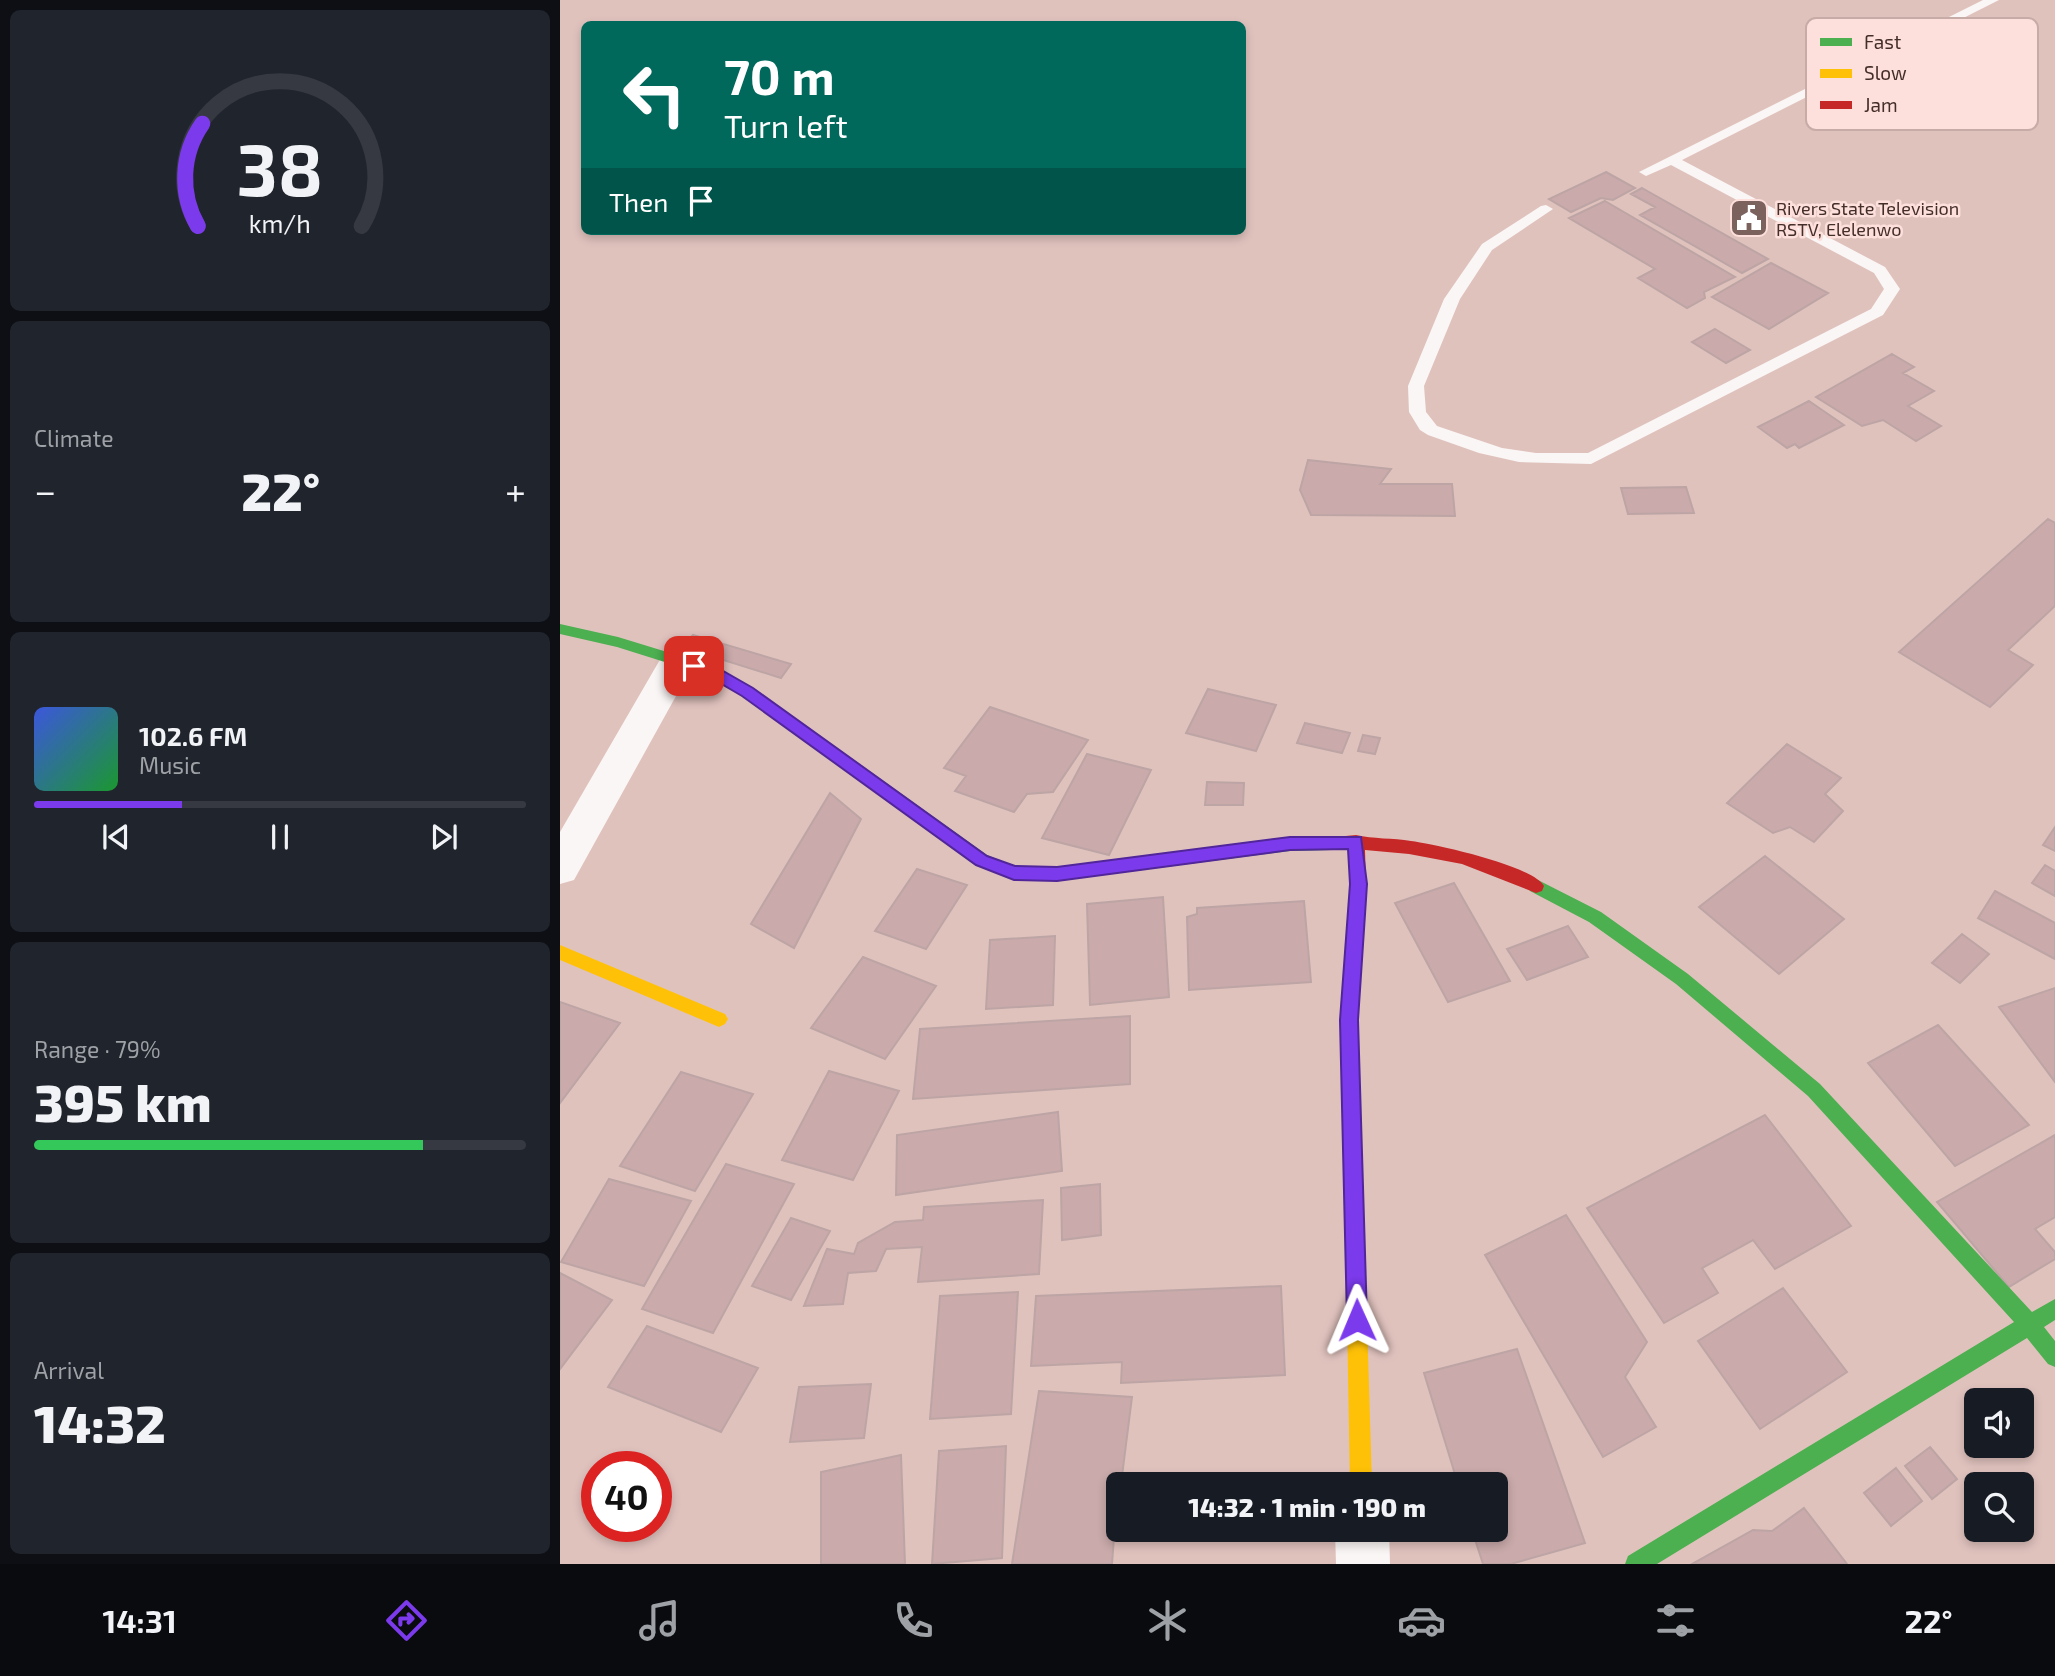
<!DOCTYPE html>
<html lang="en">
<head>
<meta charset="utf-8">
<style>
  body { margin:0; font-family:"Exo 2",sans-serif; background:#20242c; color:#f1f3f6; height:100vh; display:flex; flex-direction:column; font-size:26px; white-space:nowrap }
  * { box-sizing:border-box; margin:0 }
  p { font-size:23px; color:#9ea1a6 }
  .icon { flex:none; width:38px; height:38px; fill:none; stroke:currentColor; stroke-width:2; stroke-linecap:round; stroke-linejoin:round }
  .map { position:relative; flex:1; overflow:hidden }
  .side { display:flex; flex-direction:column; gap:10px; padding:10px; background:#0d0f14; width:560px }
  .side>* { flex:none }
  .hud { position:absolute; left:21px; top:21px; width:665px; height:214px; border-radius:10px; box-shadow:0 4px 10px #0003; background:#00695c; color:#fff; overflow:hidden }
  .tools { position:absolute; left:1404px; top:1388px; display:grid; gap:14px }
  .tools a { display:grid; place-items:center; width:70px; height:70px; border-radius:10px; background:#171b24; box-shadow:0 4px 10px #0003; font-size:35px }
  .speed { position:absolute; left:21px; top:1451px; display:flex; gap:14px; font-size:35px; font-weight:700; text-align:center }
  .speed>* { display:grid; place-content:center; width:91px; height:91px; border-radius:50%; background:#171b24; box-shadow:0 4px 10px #0003; line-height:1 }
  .speed .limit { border:10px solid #d22; background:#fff; color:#111 }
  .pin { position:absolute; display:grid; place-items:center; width:60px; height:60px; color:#fff; margin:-30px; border-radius:14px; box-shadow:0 4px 10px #0006 }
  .me { position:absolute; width:77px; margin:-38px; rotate:359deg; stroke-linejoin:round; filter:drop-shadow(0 0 5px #0008) }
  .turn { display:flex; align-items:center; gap:24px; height:147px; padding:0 28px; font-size:32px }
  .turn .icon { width:91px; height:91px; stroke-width:2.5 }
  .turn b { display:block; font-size:49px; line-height:60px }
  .then { display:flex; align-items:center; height:66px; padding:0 28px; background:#0003; gap:14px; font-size:26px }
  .big { font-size:52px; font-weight:800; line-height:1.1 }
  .side .tile { flex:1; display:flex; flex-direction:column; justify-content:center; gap:10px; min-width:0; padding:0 24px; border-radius:10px; background:#20242c }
  .side .dial { align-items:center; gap:0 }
  .dial svg { height:182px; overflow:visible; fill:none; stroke:#363941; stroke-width:7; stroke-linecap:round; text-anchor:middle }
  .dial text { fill:#f1f3f6; stroke:none }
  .song { display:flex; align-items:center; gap:21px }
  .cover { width:84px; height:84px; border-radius:10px; background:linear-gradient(135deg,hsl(230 70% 55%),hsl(130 70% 35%)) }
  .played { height:7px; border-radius:4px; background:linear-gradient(90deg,#7c3aed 30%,#363941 30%) }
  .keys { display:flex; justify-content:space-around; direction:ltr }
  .heat { display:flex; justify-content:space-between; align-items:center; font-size:38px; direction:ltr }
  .charge { height:10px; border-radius:5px; background:linear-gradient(90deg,#34c759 79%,#363941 0) }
  .trip { position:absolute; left:546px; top:1472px; width:402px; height:70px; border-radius:10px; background:#171b24; box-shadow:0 4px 10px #0003; font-weight:800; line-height:70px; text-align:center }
  .dock { display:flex; height:112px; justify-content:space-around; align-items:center; background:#090b0e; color:#9ea1a6 }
  .dock .icon { width:49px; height:49px }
  .dock .current { color:#7c3aed }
  .dock b { font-size:32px; color:#f1f3f6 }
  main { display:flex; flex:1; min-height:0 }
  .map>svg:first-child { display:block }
  .building { fill:#caaaab; stroke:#bda5a5; stroke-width:2 }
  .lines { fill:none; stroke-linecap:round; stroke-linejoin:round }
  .lane { fill:#faf6f5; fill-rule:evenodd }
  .street { fill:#faf6f5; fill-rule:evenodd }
  .fast { fill:#4caf50; fill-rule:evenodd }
  .slow { fill:#ffc107; fill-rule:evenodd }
  .jam { fill:#c62828; fill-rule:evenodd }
  .route { fill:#7c3aed; stroke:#51269a; stroke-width:2 }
  .labels { text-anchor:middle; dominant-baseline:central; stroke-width:5; stroke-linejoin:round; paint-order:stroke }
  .far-poi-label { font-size:18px; fill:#442e2a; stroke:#fde0db; text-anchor:start }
  .key { fill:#fde0db; stroke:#c6aba6; stroke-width:2 }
  .key-label { font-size:19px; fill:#442e2a }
</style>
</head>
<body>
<main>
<section class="side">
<div class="tile dial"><svg viewBox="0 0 100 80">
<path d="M14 69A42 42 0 1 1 86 69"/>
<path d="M14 69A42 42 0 0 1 16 24" stroke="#7c3aed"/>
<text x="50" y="56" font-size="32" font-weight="700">38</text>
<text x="50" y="72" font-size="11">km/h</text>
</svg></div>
<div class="tile"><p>Climate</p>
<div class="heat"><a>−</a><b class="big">22°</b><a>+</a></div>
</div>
<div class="tile">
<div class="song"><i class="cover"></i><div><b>102.6 FM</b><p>Music</p></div></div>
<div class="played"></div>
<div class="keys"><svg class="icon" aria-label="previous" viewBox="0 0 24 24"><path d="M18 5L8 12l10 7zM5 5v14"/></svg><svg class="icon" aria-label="pause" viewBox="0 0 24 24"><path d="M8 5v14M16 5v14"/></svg><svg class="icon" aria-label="next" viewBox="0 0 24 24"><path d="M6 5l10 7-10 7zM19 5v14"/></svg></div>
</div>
<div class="tile"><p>Range · 79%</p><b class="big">395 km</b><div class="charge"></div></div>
<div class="tile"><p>Arrival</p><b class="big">14:32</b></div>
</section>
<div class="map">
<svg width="1495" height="1564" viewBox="0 0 1495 1564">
  <rect width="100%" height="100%" fill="#e0c2bd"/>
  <path class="building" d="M 1046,172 L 1075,188 L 1053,200 L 1041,198 L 1011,212 L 989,199 Z
    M 1082,188 L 1208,259 L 1182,273 L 1080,215 L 1095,207 L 1071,194 Z
    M 1045,201 L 1175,277 L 1144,292 L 1145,298 L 1127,308 L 1078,278 L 1095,269 L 1009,218 Z
    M 1211,263 L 1268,293 L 1209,329 L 1152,297 Z
    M 1155,329 L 1190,350 L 1166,363 L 1132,342 Z
    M 1332,354 L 1354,367 L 1343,373 L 1374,391 L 1348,406 L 1381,426 L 1356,441 L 1323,420 L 1302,426 L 1256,397 Z
    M 1249,401 L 1284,425 L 1239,448 L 1235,444 L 1227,448 L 1198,427 Z
    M 748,460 L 831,469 L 820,484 L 892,484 L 895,516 L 751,515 L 740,490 Z
    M 1126,487 L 1134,513 L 1068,514 L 1061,488 Z
    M 1488,519 L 1495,523 L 1495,606 L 1448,650 L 1473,665 L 1430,707 L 1339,652 Z
    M 133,635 L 231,664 L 221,678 L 122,647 Z
    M 648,689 L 716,705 L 696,751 L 626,733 Z
    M 430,707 L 528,740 L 493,792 L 467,794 L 454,812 L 395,791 L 406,776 L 384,768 Z
    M 745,723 L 790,733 L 782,753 L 737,743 Z
    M 803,735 L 820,738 L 815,754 L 798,751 Z
    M 1227,744 L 1281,778 L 1265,794 L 1283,811 L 1254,842 L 1230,827 L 1213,833 L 1167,803 Z
    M 527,754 L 591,770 L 549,855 L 482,838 Z
    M 647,782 L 684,783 L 683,805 L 645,805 Z
    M 270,793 L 301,819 L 234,948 L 191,924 Z
    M 1495,827 L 1495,851 L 1483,845 Z
    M 1205,856 L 1284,919 L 1219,974 L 1139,907 Z
    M 1485,865 L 1495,871 L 1495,896 L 1472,883 Z
    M 357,869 L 407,885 L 366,949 L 315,931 Z
    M 894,883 L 950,981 L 888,1002 L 835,903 Z
    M 1435,891 L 1495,923 L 1495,959 L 1418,918 Z
    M 603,897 L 609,997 L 530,1005 L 527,904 Z
    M 744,901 L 751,982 L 629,990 L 627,917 L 637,914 L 637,908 Z
    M 1008,926 L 1028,957 L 967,980 L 947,949 Z
    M 1402,934 L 1429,954 L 1400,983 L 1372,963 Z
    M 495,936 L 493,1005 L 426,1009 L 430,940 Z
    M 303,957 L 376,986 L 325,1059 L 251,1028 Z
    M 1495,988 L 1495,1082 L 1439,1007 Z
    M 0,1002 L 60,1023 L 0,1103 Z
    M 570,1016 L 570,1084 L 353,1099 L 360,1029 Z
    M 1378,1025 L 1469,1125 L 1395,1166 L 1308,1063 Z
    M 269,1071 L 339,1091 L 293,1180 L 222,1160 Z
    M 121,1072 L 193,1094 L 135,1191 L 60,1166 Z
    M 498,1112 L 502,1171 L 336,1195 L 337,1135 Z
    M 1205,1115 L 1291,1226 L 1215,1269 L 1193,1240 L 1142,1268 L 1158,1293 L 1104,1323 L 1027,1208 Z
    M 1495,1135 L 1495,1217 L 1475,1229 L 1495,1252 L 1495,1259 L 1449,1287 L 1377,1202 Z
    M 166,1164 L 234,1184 L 153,1333 L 82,1309 Z
    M 49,1179 L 131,1201 L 84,1286 L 1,1262 Z
    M 540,1184 L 541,1235 L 502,1240 L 501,1188 Z
    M 483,1200 L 479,1274 L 358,1282 L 362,1247 L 326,1249 L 316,1271 L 288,1273 L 283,1304 L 244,1306 L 267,1249 L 294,1254 L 298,1243 L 335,1222 L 363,1220 L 364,1207 Z
    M 1006,1215 L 1087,1342 L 1065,1377 L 1096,1427 L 1043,1457 L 925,1255 Z
    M 231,1218 L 270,1231 L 231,1300 L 192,1286 Z
    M 0,1273 L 52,1300 L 0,1369 Z
    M 721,1286 L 725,1375 L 561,1383 L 562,1362 L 471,1366 L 476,1296 Z
    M 1223,1288 L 1287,1372 L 1200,1429 L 1138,1341 Z
    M 458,1292 L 451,1414 L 370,1419 L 380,1296 Z
    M 87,1326 L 198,1368 L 161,1432 L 48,1387 Z
    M 957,1349 L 1025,1543 L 951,1564 L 923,1564 L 912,1530 L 936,1530 L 936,1484 L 898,1484 L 864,1373 Z
    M 311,1384 L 304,1438 L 230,1442 L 239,1387 Z
    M 479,1391 L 572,1397 L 561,1484 L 558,1484 L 552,1564 L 452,1564 Z
    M 446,1446 L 442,1558 L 372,1564 L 379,1451 Z
    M 1370,1447 L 1397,1479 L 1372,1499 L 1345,1466 Z
    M 341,1455 L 345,1564 L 261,1564 L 261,1472 Z
    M 1336,1468 L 1362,1501 L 1331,1526 L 1304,1493 Z
    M 1244,1508 L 1287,1564 L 1132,1564 L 1193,1530 L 1212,1531 Z"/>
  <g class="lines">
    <path class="lane" d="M 1423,0 L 1439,0 L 1122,160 L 1325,267 L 1340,289 L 1323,315 L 1031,464 L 959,462 L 919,453 L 868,435 L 860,430 L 849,412 L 848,386 L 884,299 L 922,244 L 981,206 L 986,205 L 993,209 L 932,250 L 900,299 L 864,386 L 866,412 L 877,426 L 942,448 L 976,453 L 1028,453 L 1311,309 L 1324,289 L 1314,273 L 1111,165 L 1086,176 L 1079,172 Z"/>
    <path class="street" d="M 118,647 L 131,651 L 136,660 L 14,880 L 0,884 L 0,832 L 105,651 Z
      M 775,1530 L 829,1530 L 830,1564 L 776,1564 Z"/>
    <path class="fast" d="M 0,624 L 58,637 L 156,667 L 193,688 L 427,855 L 455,866 L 497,867 L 730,837 L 770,836 L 776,838 L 778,843 L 776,848 L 770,850 L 730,851 L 497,881 L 454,880 L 415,865 L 183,696 L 146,675 L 57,647 L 0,634 Z
      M 976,879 L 1041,912 L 1128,974 L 1260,1084 L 1472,1312 L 1495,1299 L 1495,1320 L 1484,1327 L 1495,1341 L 1495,1367 L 1488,1364 L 1467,1338 L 1097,1564 L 1065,1564 L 1068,1556 L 1454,1322 L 1248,1096 L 1116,984 L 1029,922 L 970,891 L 968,886 L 970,881 Z"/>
    <path class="slow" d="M 0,945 L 165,1014 L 168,1019 L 165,1024 L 159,1027 L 0,960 Z
      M 793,1147 L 800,1150 L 802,1156 L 812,1484 L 790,1484 L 784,1156 L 786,1150 Z"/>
    <path class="jam" d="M 796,835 C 813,839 833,838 851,841 C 875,844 974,866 984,886 L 982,891 L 976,893 L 902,864 L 849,854 L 805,850 L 806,884 L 798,1020 L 802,1156 L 800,1162 L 793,1165 L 786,1162 L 784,1156 L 780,1020 L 790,884 L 788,849 L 764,848 L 762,843 L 764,838 Z"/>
  </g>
  <path class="route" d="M 134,660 L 156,667 L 193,688 L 427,856 L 455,866 L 497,867 L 730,837 L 801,837 L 807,884 L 798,1020 L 807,1320 L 804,1327 L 797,1330 L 790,1327 L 787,1320 L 780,1020 L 790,884 L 788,849 L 730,850 L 497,881 L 454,880 L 416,865 L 182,696 L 146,675 L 129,670 L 127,666 L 129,662 Z"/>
  <defs>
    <symbol id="civic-square" viewBox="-11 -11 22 22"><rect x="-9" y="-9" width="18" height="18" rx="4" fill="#7b625d" stroke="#fde0db"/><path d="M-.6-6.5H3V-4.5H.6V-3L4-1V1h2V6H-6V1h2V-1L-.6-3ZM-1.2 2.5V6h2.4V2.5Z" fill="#fff"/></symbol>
  </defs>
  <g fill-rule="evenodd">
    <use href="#civic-square" x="1167" y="196" width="44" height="44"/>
  </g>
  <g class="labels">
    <g class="far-poi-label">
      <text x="1216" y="208">Rivers State Television<tspan x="1216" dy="21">RSTV, Elelenwo</tspan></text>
    </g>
  </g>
  <rect x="1246" y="18" width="232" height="112" rx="10" class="key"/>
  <rect x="1260" y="38" width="32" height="8" fill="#4caf50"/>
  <rect x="1260" y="69" width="32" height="9" fill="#ffc107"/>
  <rect x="1260" y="101" width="32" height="8" fill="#c62828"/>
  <g class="key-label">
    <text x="1304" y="49">Fast</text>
    <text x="1304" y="80">Slow</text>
    <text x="1304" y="112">Jam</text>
  </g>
</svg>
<div class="tools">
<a><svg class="icon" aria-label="sound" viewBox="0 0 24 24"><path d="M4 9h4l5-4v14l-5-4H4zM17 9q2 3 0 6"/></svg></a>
<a><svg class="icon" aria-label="search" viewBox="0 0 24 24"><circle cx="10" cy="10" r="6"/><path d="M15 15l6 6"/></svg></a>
</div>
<div class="speed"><div class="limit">40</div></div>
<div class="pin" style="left:134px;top:666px;background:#d93025"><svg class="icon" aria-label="arrive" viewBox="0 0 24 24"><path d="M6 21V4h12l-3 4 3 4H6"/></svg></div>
<svg class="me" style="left:797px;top:1320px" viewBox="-20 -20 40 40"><path d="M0-17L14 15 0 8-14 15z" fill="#7c3aed" stroke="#fff" stroke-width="4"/></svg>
<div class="trip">14:32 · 1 min · 190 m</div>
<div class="hud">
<div class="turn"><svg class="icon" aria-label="left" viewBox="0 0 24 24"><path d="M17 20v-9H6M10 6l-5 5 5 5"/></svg><div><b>70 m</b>Turn left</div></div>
<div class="then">Then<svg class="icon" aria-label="arrive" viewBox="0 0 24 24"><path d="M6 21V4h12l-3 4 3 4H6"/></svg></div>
</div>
</div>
</main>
<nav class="dock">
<b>14:31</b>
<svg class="icon current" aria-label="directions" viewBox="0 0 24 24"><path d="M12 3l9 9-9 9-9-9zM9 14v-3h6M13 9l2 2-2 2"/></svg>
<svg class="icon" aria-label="music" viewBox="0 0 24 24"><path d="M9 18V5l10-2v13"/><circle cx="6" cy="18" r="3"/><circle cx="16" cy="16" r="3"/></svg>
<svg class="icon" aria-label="phone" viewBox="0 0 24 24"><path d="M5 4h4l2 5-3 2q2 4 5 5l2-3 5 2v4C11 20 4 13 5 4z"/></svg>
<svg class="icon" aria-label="climate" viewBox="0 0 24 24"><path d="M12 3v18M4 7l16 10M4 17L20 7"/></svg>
<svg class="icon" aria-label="car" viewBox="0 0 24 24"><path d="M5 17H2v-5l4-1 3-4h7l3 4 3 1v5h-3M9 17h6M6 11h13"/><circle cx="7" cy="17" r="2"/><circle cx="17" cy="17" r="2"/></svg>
<svg class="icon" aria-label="filters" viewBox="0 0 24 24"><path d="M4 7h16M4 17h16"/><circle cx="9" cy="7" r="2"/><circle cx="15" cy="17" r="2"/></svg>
<b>22°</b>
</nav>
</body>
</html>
